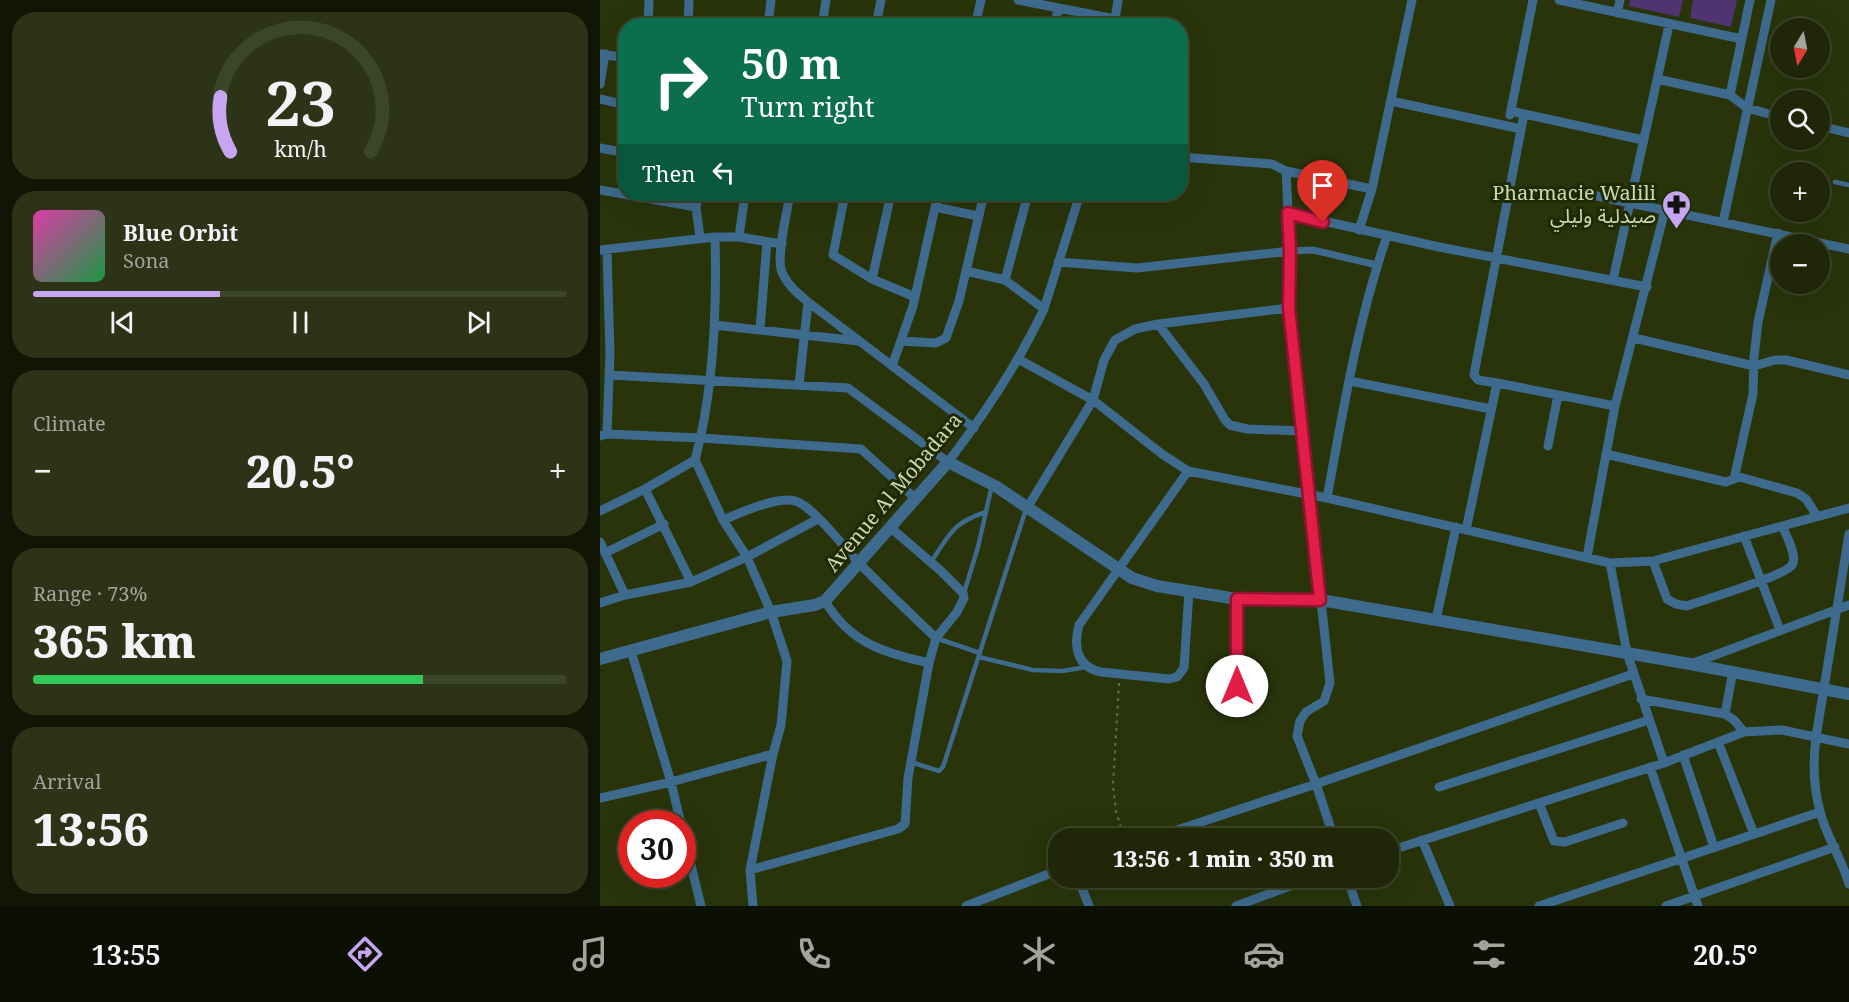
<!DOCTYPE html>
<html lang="en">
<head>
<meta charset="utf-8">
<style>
  body { margin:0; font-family:"Noto Serif","Noto Sans Arabic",serif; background:#2c3316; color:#f1f3f6; height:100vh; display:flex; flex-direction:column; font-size:22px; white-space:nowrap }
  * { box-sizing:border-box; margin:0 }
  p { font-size:20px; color:#a1a59c }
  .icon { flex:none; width:33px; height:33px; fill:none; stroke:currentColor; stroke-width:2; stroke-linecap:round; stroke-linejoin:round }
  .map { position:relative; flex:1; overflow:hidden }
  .drawer { display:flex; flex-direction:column; gap:12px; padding:12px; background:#111504; width:600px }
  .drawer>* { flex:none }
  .banner { position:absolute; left:18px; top:18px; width:570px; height:183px; border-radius:24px; box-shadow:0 6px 24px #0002,0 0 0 2px #3c4429; background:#0b6e4f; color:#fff; overflow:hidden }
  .needle { width:39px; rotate:190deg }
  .fabs { position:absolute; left:1170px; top:18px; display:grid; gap:12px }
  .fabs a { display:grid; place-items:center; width:60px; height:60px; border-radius:50%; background:#1f2708; box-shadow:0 6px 24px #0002,0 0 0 2px #3c4429; font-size:30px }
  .speed { position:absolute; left:18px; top:810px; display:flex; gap:12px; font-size:30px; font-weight:700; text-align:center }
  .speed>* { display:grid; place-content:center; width:78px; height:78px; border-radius:50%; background:#1f2708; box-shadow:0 6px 24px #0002,0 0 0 2px #3c4429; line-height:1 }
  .speed .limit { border:9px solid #d22; background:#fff; color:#111 }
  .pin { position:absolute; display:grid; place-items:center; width:51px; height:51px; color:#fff; margin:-62px -26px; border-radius:50% 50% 50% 0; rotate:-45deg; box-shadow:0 0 6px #0007 }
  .pin .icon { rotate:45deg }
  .me { position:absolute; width:66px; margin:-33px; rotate:0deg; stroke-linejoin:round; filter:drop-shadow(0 0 4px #0008) }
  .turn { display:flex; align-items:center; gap:21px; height:126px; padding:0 24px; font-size:27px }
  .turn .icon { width:78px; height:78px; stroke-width:2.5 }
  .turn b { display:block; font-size:42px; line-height:51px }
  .then { display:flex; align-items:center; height:57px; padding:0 24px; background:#0003; gap:12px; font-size:22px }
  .big { font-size:45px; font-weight:800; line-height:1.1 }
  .drawer .tile { flex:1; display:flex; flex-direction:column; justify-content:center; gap:9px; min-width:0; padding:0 21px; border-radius:24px; background:#2c3316 }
  .drawer .dial { align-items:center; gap:0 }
  .dial svg { height:156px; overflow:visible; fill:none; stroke:#3c4429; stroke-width:7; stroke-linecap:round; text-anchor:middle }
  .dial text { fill:#f1f3f6; stroke:none }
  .song { display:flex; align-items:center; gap:18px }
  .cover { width:72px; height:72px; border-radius:9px; background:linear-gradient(135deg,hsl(320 70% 55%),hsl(140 70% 35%)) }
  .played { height:6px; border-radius:3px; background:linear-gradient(90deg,#c6a6f0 35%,#3c4429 35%) }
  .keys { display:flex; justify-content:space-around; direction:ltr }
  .heat { display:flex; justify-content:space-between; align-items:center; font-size:33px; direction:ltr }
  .charge { height:9px; border-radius:4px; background:linear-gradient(90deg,#34c759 73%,#3c4429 0) }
  .trip { position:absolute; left:448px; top:828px; width:351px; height:60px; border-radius:24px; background:#1f2708; box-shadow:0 6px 24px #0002,0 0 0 2px #3c4429; font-weight:800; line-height:60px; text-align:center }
  .dock { display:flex; height:96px; justify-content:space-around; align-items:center; background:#0c1003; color:#a1a59c }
  .dock .icon { width:42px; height:42px }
  .dock .current { color:#c6a6f0 }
  .dock b { font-size:27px; color:#f1f3f6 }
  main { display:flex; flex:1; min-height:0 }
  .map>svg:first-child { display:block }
  .green { fill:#503371 }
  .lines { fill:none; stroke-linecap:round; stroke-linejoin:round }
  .path { stroke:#636f47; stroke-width:2; stroke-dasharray:3 4.5; stroke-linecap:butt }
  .service { stroke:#3e6a8d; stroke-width:4.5 }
  .pedestrian { stroke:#3e6a8d; stroke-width:7 }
  .minor { stroke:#3e6a8d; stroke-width:9 }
  .tertiary { stroke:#3e6a8d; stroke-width:12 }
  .route-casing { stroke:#92132f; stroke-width:15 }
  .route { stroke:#e11d48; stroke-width:10 }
  .labels { text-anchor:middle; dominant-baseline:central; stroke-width:6; stroke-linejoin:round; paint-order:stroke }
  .poi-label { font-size:20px; fill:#cbd9b3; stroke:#1f2a02; text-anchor:end }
  .street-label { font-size:20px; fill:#cbd9b3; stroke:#1f2a02 }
</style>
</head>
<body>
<main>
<section class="drawer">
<div class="tile dial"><svg viewBox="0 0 100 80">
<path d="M14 69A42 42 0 1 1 86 69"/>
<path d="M14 69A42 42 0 0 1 9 41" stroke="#c6a6f0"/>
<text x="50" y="56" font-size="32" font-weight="700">23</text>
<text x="50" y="72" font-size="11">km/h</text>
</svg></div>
<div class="tile">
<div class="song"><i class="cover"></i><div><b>Blue Orbit</b><p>Sona</p></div></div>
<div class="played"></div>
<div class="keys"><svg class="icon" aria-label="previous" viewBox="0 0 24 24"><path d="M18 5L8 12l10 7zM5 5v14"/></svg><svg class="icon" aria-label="pause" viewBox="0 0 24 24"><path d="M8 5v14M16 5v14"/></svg><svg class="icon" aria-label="next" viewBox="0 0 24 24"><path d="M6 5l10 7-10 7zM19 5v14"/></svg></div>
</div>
<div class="tile"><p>Climate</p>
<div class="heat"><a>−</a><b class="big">20.5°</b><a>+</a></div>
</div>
<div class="tile"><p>Range · 73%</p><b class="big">365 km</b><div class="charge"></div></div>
<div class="tile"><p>Arrival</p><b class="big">13:56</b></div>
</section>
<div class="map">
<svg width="1249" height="906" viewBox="0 0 1249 906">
  <rect width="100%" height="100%" fill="#29340b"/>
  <path class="green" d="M 1030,0 L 1083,0 L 1079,17 L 1029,6 Z
    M 1093,0 L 1137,0 L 1131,27 L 1090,18 Z"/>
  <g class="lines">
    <path class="path" d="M 519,683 L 513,785 L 516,811 L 524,838"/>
    <path class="service" d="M 1235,182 L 1249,185
      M 331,562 C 350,534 352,523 386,512
      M 364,593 L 378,547 L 392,485
      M 336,638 L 380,653
      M 379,657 L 433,670 L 462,671 L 486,667
      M 311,762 L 339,771 L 343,767 L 426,509"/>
    <path class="pedestrian" d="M 690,251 L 713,250 L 777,265"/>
    <path class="minor" d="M 418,0 L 515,19
      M 959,0 L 1142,39
      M 1017,13 L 1020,0
      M 48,26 L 49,0
      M 88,26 L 89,0
      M 168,26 L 171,0
      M 222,26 L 226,0
      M 276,26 L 281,0
      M 375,26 L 381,0
      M 455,26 L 458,8
      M 514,26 L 518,0
      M 1,54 L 26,58
      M 1057,79 L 1130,95 L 1147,108 L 1180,117
      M 0,84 L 5,54
      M 1130,95 L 1150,0
      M 0,99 L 26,105
      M 791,101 L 921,129
      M 911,111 L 1043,140
      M 910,115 L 933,0
      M 1220,126 L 1249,133
      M 0,148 L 26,153
      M 580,157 L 672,164 L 686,171 L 772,189
      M 686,171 L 690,251 L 689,308 L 730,683 L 724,701 L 706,712 L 700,721 L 697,736 L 716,784 L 734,838
      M 0,190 L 96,207
      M 99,194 L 96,207 L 100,238
      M 190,194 C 187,212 177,253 181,269 C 185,283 197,293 208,302 L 374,428
      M 245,194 L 233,255 L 272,279 L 315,297
      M 987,194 L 1249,249
      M 335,207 L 378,216
      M 688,213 L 839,247 L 1047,287
      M 1123,222 L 1171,0
      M 759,230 L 772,189 L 812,0
      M 115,237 C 117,310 114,390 95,460 L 123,520 L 147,557 L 171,612 L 187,661 L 181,725 L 173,754 L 150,870 L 153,906
      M 139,237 L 145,194
      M 0,250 L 115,237 L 139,237 L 182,244
      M 7,250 L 10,353 L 7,434
      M 458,262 L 537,268 L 690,251
      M 366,271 L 405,280 L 444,309
      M 272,279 L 291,194
      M 405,280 L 428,194
      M 1013,280 L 1069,25
      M 558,324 L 604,384 L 625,420 L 630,425 L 647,429 L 701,431
      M 114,325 L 258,341
      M 160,329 L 167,242
      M 1034,338 L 1154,366 L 1175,360 L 1186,360 L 1249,375
      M 301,341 L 336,343 L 346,338 L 359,301 L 384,194
      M 418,359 L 493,400 L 562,454 L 588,471 L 727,498 L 1010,563 L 1053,561 L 1249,508
      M 292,366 L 313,306 L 338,194
      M 9,375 L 248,388 L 348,462 C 384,415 418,364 444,309 L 480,194
      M 750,381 L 891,409
      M 897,383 L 878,380 L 874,375 L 875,369 L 924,114
      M 199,385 L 208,302
      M 0,436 L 7,434 L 101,438 L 261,449 L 316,499
      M 948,446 L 958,395
      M 1006,454 L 1126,482 L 1134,479 L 1153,394 L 1154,357 L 1158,322 L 1178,233
      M 588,471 L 479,625 C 473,647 477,667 501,672 L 569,679 L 577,677 L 584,668 L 589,591
      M 1136,476 L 1197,493 L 1206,499 L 1217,516
      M 45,489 L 91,582
      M 727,498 C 743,411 758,319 787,236
      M 427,508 L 493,400 L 504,360 L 515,340 L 535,329 L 558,324 L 689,308
      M 0,511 L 45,489 L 95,460
      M 123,520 C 140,513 181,494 198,502 C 216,510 245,549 260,564 C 285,590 311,614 336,638
      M 866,530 L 897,383 L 1015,406
      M 1249,534 L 1216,737 C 1213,761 1213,786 1220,811 C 1225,834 1242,859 1249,884
      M 1144,536 L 1180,630
      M 0,542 L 25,595
      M 5,553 L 64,524
      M 987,557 L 1015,406 L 1065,210
      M 1053,561 L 1067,599 L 1076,604 L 1087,606 C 1103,600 1185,576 1192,565 C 1198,556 1186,535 1182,526
      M 1010,563 L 1027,653 L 1064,763
      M 225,601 C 250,643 284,653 329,663
      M 0,603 L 25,595 L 91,582 L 147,557 L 218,519
      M 836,620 L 856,527
      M 31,651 L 71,782 L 81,824
      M 1091,664 L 1249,605
      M 637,686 L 637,599
      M 1041,699 L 1125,714 L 1134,720 L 1144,732
      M 1125,714 L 1133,671
      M 1118,742 L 1154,834
      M 1083,755 L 1114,847
      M 1050,767 L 1098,906
      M 839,787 L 1049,720
      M 0,798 L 71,782 L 173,754
      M 939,803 L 954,841 L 965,842 L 1023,823
      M 82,828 L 101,906
      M 553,838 L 716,784 L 1033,674
      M 822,840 L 850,906
      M 789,851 L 1064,763 L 1144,732 L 1182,730 L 1249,744
      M 150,870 L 298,829 L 305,824 L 308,778 L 329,663 L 336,638 L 357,612 L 364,598 L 363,593 L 341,571 L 291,528
      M 478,878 L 489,906
      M 747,878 L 757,906
      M 366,906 L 459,870
      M 636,906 L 712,878
      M 939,906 L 1220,812
      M 1066,906 L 1235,847"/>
    <path class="tertiary" d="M 0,659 L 171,612 L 215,605 L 225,601 L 348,462 L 397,487 L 532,578 L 557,586 L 637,599 L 721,600 L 1090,664 L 1249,694"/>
  </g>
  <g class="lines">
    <defs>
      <path id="route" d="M 637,686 L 637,599 L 720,600 L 689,308 L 690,251 L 688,213 L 723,222"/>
    </defs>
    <use href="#route" class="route-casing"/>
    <use href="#route" class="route"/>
  </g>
  <defs>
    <symbol id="pharmacy-pin" viewBox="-11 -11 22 30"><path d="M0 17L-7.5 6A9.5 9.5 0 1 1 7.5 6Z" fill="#c6a6f0" stroke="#1f2a02"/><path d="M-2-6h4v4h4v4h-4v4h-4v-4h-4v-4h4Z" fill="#111"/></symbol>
  </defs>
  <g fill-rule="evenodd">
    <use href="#pharmacy-pin" x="1060" y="188" width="33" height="45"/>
  </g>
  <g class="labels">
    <g class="poi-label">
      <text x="1056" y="192">Pharmacie Walili<tspan x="1056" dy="23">صيدلية وليلي</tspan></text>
    </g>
    <g class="street-label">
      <text transform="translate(293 492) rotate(-50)">Avenue Al Mobadara</text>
    </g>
  </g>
</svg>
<div class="fabs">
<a><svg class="needle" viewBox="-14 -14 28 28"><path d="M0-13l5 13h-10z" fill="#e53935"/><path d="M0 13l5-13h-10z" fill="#a1a59c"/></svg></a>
<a><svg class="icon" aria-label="search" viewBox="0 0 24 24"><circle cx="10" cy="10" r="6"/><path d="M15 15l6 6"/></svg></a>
<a>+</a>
<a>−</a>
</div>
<div class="speed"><div class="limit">30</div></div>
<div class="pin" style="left:723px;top:222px;background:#d93025"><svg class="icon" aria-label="arrive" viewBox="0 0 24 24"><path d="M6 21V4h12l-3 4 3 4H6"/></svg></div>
<svg class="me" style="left:637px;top:686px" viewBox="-20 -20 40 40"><circle r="19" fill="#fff"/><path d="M0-13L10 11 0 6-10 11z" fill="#e11d48"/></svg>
<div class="trip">13:56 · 1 min · 350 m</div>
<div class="banner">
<div class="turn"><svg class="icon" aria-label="right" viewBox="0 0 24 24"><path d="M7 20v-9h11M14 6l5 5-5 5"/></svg><div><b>50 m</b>Turn right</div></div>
<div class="then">Then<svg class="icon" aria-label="left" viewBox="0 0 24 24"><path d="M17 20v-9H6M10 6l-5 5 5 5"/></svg></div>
</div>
</div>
</main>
<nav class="dock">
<b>13:55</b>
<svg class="icon current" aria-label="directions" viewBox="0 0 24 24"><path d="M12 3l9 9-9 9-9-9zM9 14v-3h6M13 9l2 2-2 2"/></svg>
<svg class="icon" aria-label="music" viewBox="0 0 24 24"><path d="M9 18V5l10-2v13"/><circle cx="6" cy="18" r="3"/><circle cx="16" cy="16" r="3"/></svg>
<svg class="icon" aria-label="phone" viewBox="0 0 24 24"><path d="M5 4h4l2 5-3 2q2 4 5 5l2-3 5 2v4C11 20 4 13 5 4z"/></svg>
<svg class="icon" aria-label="climate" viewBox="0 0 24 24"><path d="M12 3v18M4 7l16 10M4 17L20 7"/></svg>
<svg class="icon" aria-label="car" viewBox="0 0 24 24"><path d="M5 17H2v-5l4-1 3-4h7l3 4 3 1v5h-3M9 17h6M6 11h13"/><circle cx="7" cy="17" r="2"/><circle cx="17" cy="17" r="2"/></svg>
<svg class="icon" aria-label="filters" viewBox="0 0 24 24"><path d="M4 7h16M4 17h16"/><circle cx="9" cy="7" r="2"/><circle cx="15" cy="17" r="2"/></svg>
<b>20.5°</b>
</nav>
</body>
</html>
